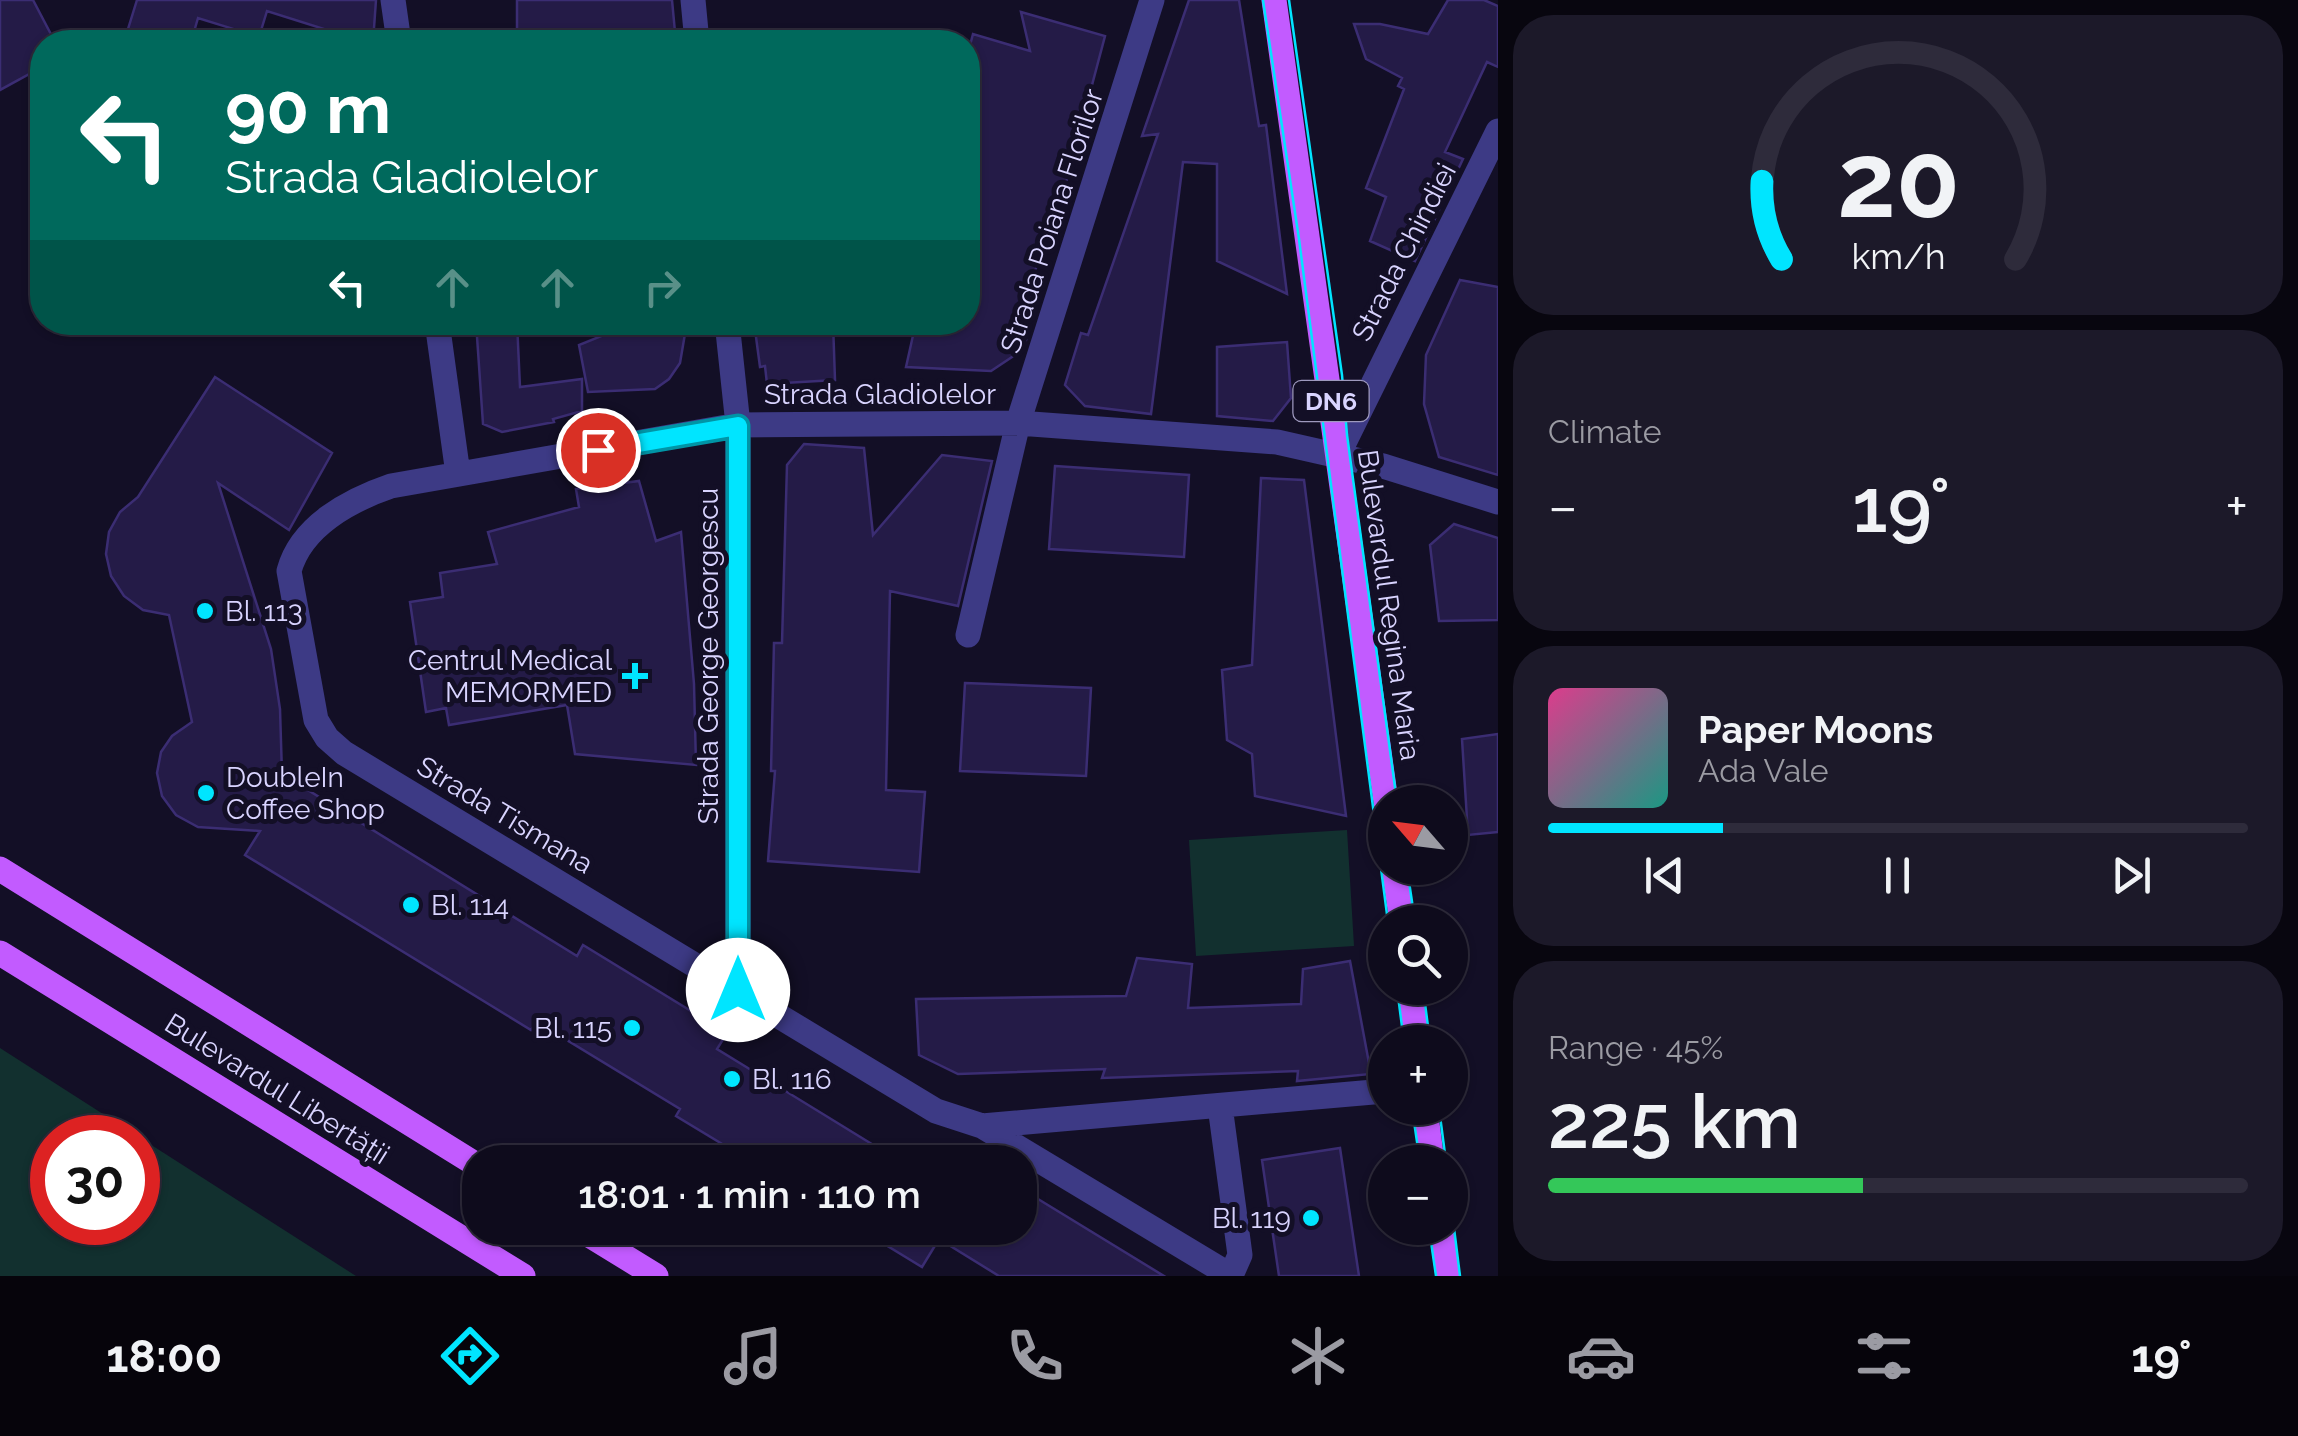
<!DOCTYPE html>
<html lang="en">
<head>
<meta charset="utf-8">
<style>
  body { margin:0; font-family:Raleway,sans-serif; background:#1c1929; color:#f1f3f6; height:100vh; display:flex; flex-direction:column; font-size:38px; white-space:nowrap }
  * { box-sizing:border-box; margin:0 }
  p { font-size:32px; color:#9b9ba3 }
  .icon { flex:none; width:55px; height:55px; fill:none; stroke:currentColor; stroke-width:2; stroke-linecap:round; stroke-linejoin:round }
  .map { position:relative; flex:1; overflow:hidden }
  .panel { display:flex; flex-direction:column; gap:15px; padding:15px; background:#08060f; width:800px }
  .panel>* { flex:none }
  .banner { position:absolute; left:30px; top:30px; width:950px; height:305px; border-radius:40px; box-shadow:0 2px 8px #0004,0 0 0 2px #2e2b3b; background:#00695c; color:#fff; overflow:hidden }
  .needle { width:65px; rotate:298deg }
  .tools { position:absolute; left:1368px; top:785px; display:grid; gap:20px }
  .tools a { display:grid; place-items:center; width:100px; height:100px; border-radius:50%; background:#0e0b1c; box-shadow:0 2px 8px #0004,0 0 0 2px #2e2b3b; font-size:50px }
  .speed { position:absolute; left:30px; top:1115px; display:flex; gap:20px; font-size:50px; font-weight:700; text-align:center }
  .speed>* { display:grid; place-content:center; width:130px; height:130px; border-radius:50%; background:#0e0b1c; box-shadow:0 2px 8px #0004,0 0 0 2px #2e2b3b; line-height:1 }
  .speed .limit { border:15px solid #d22; background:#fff; color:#111 }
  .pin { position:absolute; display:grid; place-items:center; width:85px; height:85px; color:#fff; margin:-42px; border:5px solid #fff; border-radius:50%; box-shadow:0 2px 10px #0007 }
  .me { position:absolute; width:110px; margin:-55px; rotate:0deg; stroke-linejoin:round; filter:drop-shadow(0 0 8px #0008) }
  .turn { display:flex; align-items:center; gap:35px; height:210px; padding:0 30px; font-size:45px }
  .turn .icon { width:130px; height:130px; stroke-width:2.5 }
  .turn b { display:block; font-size:70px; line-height:85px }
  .lanes { display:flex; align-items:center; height:95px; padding:0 30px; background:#0003; justify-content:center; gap:50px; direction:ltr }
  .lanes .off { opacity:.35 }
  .big { font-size:75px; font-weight:600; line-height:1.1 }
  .panel .widget { flex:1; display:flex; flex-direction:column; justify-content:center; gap:15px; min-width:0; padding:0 35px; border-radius:40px; background:#1c1929 }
  .panel .dial { align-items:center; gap:0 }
  .dial svg { height:260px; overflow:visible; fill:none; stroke:#2e2b3b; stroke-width:7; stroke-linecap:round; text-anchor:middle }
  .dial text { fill:#f1f3f6; stroke:none }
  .song { display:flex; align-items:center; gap:30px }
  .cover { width:120px; height:120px; border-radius:15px; background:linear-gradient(135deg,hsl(330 70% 55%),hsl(170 70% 35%)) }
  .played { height:10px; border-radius:5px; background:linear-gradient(90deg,#00e5ff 25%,#2e2b3b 25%) }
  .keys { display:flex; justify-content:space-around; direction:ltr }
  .heat { display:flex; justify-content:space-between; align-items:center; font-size:55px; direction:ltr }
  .charge { height:15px; border-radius:8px; background:linear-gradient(90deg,#34c759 45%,#2e2b3b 0) }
  .trip { position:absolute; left:462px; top:1145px; width:575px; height:100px; border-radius:40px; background:#0e0b1c; box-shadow:0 2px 8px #0004,0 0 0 2px #2e2b3b; font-weight:600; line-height:100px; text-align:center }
  .tabs { display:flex; height:160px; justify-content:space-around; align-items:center; background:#06040b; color:#9b9ba3 }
  .tabs .icon { width:70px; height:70px }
  .tabs .active { color:#00e5ff }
  .tabs b { font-size:45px; color:#f1f3f6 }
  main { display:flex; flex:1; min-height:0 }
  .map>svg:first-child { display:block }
  .green { fill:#12302f; fill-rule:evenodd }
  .building { fill:#241b47; stroke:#3b2d73; stroke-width:2.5 }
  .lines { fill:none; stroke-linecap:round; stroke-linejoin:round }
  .minor { stroke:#3d3a85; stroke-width:25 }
  .primary { stroke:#c25bff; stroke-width:25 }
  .tram { stroke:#00e5ff; stroke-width:2.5 }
  .route-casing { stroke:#0095a6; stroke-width:25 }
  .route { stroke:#00e5ff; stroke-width:18 }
  .poi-dot { fill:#00e5ff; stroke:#130f26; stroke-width:4 }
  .labels { text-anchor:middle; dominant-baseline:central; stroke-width:10; stroke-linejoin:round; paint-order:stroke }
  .shield { fill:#130f26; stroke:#9e99be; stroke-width:2.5 }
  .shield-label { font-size:25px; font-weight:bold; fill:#d9d4ff }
  .street-label { font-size:28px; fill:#d9d4ff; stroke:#130f26 }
  .poi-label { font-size:28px; fill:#d9d4ff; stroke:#130f26; text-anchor:start }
</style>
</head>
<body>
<main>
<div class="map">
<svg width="1498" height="1276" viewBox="0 0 1498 1276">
  <rect width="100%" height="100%" fill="#130f26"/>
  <path class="green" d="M 1347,830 L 1354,946 L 1196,956 L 1189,840 Z
    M 0,1048 L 356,1276 L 0,1276 ZM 52,1138 L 138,1138 L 138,1222 L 52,1222 Z"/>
  <path class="building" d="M 0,0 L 33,0 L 55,42 L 42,42 L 42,67 L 0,90 Z
    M 137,0 L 376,0 L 373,42 L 365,42 L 267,11 L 259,37 L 198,18 L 191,42 L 124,42 Z
    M 517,0 L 672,0 L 675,32 L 663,34 L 663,42 L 517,42 Z
    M 1189,0 L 1239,0 L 1259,126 L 1266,125 L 1287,294 L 1217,261 L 1217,164 L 1183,162 L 1151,414 L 1085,406 L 1065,385 L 1081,333 L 1088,335 L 1158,134 L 1142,136 Z
    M 1448,0 L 1484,0 L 1498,6 L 1498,67 L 1487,62 L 1445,152 L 1463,159 L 1415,261 L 1370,241 L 1386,197 L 1366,188 L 1404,89 L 1398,86 L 1402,78 L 1366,59 L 1354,24 L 1380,24 L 1428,34 Z
    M 1021,12 L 1105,36 L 1062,198 L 1058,197 L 1028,294 L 1032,295 L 1025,321 L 1030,322 L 1024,349 L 991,371 L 906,367 L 916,322 L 968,322 L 968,53 L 973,34 L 1030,51 Z
    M 1460,280 L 1498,287 L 1498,475 L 1439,457 L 1424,404 L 1426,355 Z
    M 476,322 L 517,322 L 520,387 L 582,379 L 582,411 L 553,419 L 554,422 L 502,432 L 483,424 Z
    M 603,322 L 687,322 L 680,363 L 669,379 L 655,389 L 588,392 L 579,345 L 604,335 Z
    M 754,322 L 833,322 L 835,380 L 767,384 L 765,366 L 760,367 Z
    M 1287,342 L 1291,398 L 1273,421 L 1217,416 L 1217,347 Z
    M 215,377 L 332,453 L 289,530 L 218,483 L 271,649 L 280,709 L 282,774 L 577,956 L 583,945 L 727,1033 L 717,1049 L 901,1162 L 752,1162 L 676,1116 L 680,1109 L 537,1022 L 531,1030 L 245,855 L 260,831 L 198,827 L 176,815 L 162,796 L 157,773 L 161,752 L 172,736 L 192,722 L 169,615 L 143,610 L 124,596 L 111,576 L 106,554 L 109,532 L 120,512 L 138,497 Z
    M 804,444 L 864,448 L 873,535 L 942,455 L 992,461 L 958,606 L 890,591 L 886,790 L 925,792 L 919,872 L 768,861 L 775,771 L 771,771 L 774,643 L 782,643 L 787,465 Z
    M 1055,466 L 1189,475 L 1184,557 L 1049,549 Z
    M 1261,478 L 1304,480 L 1346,816 L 1255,796 L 1252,754 L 1227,740 L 1222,670 L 1252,665 Z
    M 639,481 L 656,541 L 681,532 L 694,684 L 696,765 L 575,754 L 567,705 L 449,725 L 446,708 L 426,712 L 410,602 L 443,597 L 440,573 L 497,564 L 488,532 L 579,507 L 576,489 Z
    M 1454,524 L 1498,538 L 1498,620 L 1439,621 L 1430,545 Z
    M 965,683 L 1091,688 L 1086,776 L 960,771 Z
    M 1498,734 L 1498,832 L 1468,835 L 1462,739 Z
    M 1137,958 L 1192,964 L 1188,1008 L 1301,1004 L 1303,969 L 1350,961 L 1371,1074 L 1297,1081 L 1298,1071 L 1102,1078 L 1105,1069 L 958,1074 L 919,1055 L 916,999 L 1126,996 Z
    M 1340,1148 L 1359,1276 L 1279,1276 L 1262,1160 Z
    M 1020,1188 L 1164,1276 L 999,1276 L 939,1239 L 922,1267 L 858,1228 L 1007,1228 L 1020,1235 Z"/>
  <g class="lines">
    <path class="minor" d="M 393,0 L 399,42
      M 693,0 L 697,42
      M 437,322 L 458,474
      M 727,322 L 738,425 L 738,990
      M 1338,455 L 1498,131
      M 968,635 L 1018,423 L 1152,0
      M 1385,1091 L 982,1126 L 936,1111 L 344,753 L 327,738 L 316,720 L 289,571 C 301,526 350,500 391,486 L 738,425 L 1018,423 L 1277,442 L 1383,466 L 1498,502
      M 982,1126 L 1223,1271 L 1232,1273 L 1240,1255 L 1220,1106"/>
    <path class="primary" d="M 1274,0 L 1386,802
      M 1394,868 L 1402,922
      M 0,869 L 480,1167
      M 0,953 L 523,1276
      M 1410,988 L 1417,1042
      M 1425,1108 L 1432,1162
      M 578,1228 L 656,1276
      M 1441,1228 L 1448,1276"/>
    <path class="tram" d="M 1263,0 L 1299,239 L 1388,922
      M 1289,0 L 1342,375 L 1347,435 L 1397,802
      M 1407,868 L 1415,922
      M 1397,988 L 1404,1042
      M 1423,988 L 1430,1042
      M 1412,1108 L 1420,1162
      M 1439,1108 L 1446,1162
      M 1450,1196 L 1460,1276
      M 1429,1228 L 1436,1276"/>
  </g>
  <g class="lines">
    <defs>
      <path id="route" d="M 598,450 L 738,426 L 738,990"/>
    </defs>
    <use href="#route" class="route-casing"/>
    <use href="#route" class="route"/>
  </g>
  <g class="poi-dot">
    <circle cx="205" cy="611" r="10"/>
    <path d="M630 661h10v10h10v10h-10v10h-10v-10h-10v-10h10z"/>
    <circle cx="206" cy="793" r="10"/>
    <circle cx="411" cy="905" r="10"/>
    <circle cx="632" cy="1028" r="10"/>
    <circle cx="732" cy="1079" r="10"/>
    <circle cx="1311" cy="1218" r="10"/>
  </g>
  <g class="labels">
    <rect class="shield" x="1293.5" y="381" width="75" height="40" rx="8"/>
    <g class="shield-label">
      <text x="1331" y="401">DN6</text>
    </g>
    <g class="street-label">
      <text transform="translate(1052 221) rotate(-72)">Strada Poiana Florilor</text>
      <text transform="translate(1404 252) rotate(-63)">Strada Chindiei</text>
      <text x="880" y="394">Strada Gladiolelor</text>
      <text transform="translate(1389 605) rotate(82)">Bulevardul Regina Maria</text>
      <text transform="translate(708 656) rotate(-90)">Strada George Georgescu</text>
      <text transform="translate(505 815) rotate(31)">Strada Tismana</text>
      <text transform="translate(277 1089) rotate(32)">Bulevardul Libertății</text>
    </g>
    <g class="poi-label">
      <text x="225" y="611">Bl. 113</text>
      <text x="612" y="660" text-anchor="end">Centrul Medical<tspan x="612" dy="32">MEMORMED</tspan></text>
      <text x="226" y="777">DoubleIn<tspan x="226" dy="32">Coffee Shop</tspan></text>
      <text x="431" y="905">Bl. 114</text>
      <text x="612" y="1028" text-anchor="end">Bl. 115</text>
      <text x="752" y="1079">Bl. 116</text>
      <text x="1291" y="1218" text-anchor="end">Bl. 119</text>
    </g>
  </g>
</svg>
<div class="tools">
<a><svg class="needle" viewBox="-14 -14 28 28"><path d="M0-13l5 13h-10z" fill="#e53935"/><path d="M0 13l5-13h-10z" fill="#9b9ba3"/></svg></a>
<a><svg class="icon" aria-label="search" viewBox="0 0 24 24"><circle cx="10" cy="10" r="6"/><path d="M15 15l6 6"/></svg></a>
<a>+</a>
<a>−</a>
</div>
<div class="speed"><div class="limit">30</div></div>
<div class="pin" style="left:598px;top:450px;background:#d93025"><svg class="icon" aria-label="arrive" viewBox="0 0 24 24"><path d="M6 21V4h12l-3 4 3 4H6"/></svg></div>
<svg class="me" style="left:738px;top:990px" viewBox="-20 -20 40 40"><circle r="19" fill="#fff"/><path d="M0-13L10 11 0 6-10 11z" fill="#00e5ff"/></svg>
<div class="trip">18:01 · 1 min · 110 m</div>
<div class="banner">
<div class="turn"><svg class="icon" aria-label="left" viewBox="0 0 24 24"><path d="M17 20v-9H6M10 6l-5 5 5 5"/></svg><div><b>90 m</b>Strada Gladiolelor</div></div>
<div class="lanes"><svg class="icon" aria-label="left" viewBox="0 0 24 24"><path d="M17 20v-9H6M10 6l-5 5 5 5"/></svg><svg class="icon off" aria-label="ahead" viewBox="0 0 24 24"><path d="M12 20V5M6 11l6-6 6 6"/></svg><svg class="icon off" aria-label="ahead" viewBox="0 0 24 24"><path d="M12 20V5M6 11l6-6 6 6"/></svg><svg class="icon off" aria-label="right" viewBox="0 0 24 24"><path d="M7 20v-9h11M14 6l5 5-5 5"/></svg></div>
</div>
</div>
<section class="panel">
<div class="widget dial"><svg viewBox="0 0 100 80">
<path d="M14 69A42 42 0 1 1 86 69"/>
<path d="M14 69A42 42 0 0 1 8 45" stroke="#00e5ff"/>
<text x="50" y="56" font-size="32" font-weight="700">20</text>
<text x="50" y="72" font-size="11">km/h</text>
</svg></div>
<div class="widget"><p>Climate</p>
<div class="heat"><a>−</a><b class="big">19°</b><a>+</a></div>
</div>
<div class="widget">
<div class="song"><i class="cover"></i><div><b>Paper Moons</b><p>Ada Vale</p></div></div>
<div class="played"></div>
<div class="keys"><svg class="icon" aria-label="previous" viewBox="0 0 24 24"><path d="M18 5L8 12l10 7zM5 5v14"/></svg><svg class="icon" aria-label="pause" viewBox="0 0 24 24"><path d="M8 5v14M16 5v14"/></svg><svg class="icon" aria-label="next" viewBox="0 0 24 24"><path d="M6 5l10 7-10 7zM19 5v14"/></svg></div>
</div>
<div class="widget"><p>Range · 45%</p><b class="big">225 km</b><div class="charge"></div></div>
</section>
</main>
<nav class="tabs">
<b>18:00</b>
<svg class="icon active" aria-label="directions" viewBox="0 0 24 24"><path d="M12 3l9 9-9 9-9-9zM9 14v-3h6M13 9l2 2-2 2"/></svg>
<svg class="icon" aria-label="music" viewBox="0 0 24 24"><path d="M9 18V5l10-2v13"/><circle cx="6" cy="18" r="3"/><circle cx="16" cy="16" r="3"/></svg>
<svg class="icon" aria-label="phone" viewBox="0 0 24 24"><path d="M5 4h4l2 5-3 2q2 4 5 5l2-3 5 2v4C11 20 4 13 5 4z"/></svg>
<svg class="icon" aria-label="climate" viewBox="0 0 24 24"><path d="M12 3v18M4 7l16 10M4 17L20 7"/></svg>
<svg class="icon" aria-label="car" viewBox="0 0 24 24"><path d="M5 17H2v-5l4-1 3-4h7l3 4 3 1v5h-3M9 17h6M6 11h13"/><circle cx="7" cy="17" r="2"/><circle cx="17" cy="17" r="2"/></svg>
<svg class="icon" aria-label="filters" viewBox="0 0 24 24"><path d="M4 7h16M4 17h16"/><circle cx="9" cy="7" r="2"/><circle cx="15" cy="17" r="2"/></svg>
<b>19°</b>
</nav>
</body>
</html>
